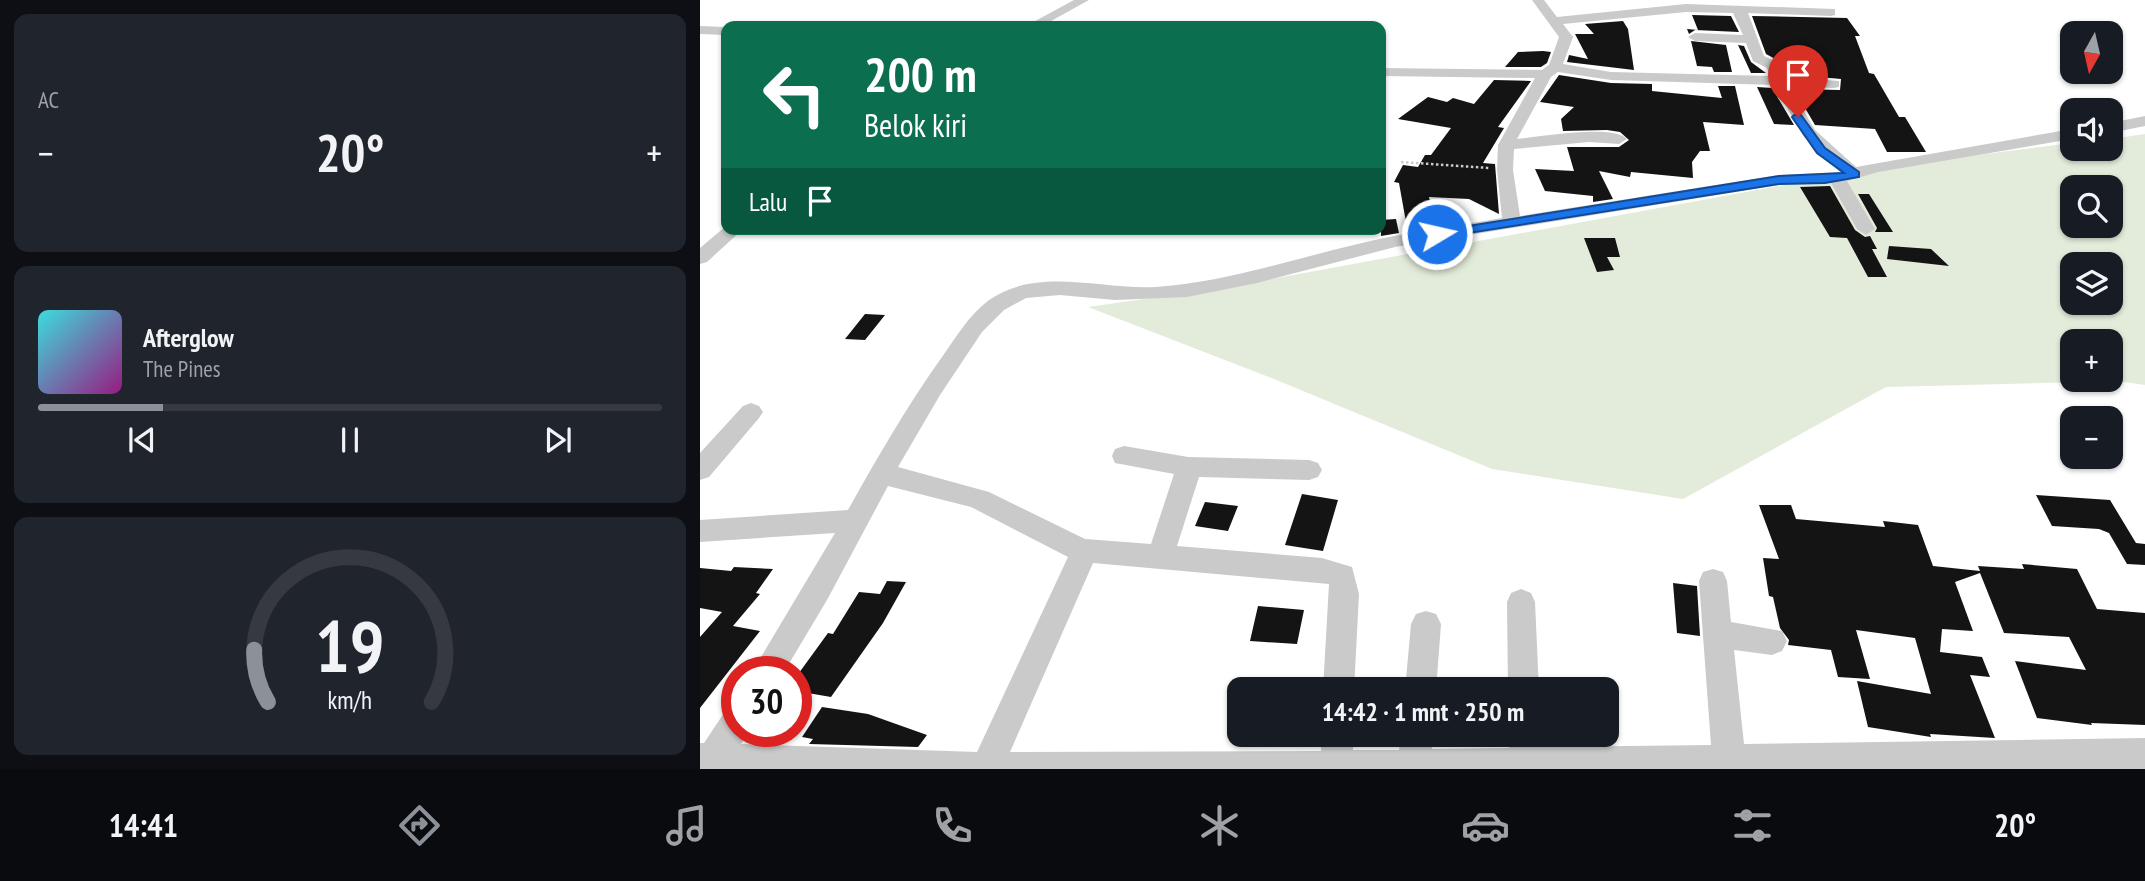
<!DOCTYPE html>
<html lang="id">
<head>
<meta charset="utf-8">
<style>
  body { margin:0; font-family:"PT Sans Narrow",sans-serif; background:#20242c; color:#f1f3f6; height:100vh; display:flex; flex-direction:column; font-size:26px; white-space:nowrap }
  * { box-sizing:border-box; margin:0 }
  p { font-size:23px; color:#9ea1a6 }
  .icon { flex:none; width:38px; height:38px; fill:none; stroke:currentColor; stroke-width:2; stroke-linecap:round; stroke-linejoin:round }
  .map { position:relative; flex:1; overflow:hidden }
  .side { display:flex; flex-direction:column; gap:14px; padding:14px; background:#0d0f14; width:700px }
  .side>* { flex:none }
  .guide { position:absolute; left:21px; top:21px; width:665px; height:214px; border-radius:14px; box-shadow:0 2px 5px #0004; background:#0b6e4f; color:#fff; overflow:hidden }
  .needle { width:46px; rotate:188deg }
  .tools { position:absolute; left:1360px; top:21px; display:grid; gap:14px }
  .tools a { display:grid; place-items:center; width:63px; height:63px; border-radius:14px; background:#171b24; box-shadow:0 2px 5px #0004; font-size:35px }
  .speed { position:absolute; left:21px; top:656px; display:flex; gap:14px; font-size:35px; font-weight:700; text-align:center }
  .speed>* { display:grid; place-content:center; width:91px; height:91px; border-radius:50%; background:#171b24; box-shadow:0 2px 5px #0004; line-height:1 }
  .speed .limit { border:10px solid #d22; background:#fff; color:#111 }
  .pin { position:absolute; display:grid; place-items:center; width:60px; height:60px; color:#fff; margin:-72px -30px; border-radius:50% 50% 50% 0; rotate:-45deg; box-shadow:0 0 7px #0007 }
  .pin .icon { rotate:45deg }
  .me { position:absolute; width:77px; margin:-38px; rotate:81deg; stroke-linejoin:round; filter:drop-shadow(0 0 5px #0008) }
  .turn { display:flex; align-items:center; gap:24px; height:147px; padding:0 28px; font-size:32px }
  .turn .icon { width:91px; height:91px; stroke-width:2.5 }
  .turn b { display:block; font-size:49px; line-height:60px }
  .then { display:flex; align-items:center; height:66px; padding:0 28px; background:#0003; gap:14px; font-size:26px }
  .big { font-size:52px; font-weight:700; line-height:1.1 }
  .side .tile { flex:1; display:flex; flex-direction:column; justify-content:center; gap:10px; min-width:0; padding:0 24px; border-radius:14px; background:#20242c }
  .side .dial { align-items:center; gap:0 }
  .dial svg { height:182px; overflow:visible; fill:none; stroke:#363941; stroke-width:7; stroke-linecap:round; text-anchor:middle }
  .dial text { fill:#f1f3f6; stroke:none }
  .song { display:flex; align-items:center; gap:21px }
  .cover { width:84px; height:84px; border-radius:10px; background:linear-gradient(135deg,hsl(180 70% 55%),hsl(310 70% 35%)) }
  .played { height:7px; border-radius:4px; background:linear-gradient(90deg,#8c9099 20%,#363941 20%) }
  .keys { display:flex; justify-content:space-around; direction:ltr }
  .heat { display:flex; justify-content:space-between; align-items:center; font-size:38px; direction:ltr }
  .trip { position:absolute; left:527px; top:677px; width:392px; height:70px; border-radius:14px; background:#171b24; box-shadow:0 2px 5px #0004; font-weight:700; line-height:70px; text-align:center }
  .dock { display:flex; height:112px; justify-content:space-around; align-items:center; background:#090b0e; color:#9ea1a6 }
  .dock .icon { width:49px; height:49px }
  .dock .active { color:#8c9099 }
  .dock b { font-size:32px; color:#f1f3f6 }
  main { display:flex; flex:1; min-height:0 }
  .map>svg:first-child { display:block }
  .green { fill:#e3ecda; fill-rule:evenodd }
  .building { fill:#141414 }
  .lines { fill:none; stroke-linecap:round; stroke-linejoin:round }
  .path { stroke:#cacaca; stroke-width:2.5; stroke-dasharray:2.5 2.5; stroke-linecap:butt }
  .minor { fill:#cacaca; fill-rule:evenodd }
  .route { fill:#1a73e8; stroke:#114b97; stroke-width:2 }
</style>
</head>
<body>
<main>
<section class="side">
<div class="tile"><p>AC</p>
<div class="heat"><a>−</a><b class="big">20°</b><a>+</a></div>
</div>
<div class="tile">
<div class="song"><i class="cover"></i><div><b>Afterglow</b><p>The Pines</p></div></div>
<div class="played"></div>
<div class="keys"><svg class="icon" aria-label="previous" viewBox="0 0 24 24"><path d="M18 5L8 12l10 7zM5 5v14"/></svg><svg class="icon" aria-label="pause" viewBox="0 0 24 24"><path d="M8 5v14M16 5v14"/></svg><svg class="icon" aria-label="next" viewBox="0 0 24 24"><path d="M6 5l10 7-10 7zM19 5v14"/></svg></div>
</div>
<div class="tile dial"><svg viewBox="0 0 100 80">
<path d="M14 69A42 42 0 1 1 86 69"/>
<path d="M14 69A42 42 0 0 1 8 46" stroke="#8c9099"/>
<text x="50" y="56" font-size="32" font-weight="700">19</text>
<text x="50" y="72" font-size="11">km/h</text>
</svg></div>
</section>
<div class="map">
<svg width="1445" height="769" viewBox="0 0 1445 769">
  <rect width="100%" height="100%" fill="#fff"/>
  <path class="green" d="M 1445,134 L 1445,385 L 1417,381 L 1186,387 L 983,499 L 792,469 L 574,379 L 388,307 L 533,286 L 1183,167 L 1372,143 L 1372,149 L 1410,149 L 1411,139 ZM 1372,187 L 1410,187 L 1410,226 L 1372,226 ZM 1372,264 L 1410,264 L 1410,303 L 1372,303 ZM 1372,341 L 1410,341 L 1410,380 L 1372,380 Z"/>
  <path class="building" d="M 992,15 L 1031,16 L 1039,32 L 995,30 L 989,34 L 987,29 L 998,30 Z
    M 1052,16 L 1147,18 L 1160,36 L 1155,36 L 1169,73 L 1174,74 L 1199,117 L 1205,117 L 1226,152 L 1187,152 L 1175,129 L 1115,125 L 1094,89 L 1140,90 L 1141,79 L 1087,74 L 1079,61 L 1066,54 Z
    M 923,21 L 928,29 L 934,70 L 867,62 L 869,55 L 888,59 L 875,34 L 894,34 L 885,24 Z
    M 991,41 L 1026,45 L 1032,72 L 1014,72 L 1012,67 L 997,66 Z
    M 1038,45 L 1044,46 L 1051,62 L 1066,73 L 1051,73 Z
    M 843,51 L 851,52 L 847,63 L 841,67 L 805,67 L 818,52 Z
    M 859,75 L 911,83 L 952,84 L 952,91 L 1022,98 L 1018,86 L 1035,86 L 1044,125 L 1003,122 L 1010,151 L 1000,151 L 992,162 L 993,178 L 931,172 L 930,177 L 899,171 L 913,199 L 893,202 L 893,196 L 845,191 L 835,169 L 874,171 L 867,147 L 919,147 L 929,140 L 920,132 L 907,130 L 863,131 L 861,119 L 874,107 L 840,102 Z
    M 794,80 L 831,81 L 798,127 L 804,128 L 783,163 L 795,164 L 799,214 L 769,199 L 729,197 L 734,220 L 706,222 L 699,183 L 694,182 L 703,165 L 718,167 L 725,155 L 731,155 L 751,128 L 698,119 L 728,97 L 747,102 L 753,98 L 774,104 Z
    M 1057,87 L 1072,88 L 1094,125 L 1074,124 Z
    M 1130,186 L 1155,230 L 1165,237 L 1170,236 L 1177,249 L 1172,249 L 1187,277 L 1168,277 L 1147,238 L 1130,237 L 1100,187 Z
    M 1158,194 L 1169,194 L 1193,232 L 1175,232 L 1177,228 Z
    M 696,219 L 699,233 L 681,236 L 681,220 Z
    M 884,238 L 915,238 L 920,257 L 907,257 L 914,270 L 897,272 Z
    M 1189,246 L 1231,249 L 1249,266 L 1187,259 Z
    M 165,314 L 185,315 L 165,340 L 145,339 Z
    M 602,494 L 638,500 L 623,551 L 585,545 Z
    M 1336,495 L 1410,500 L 1436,543 L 1445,544 L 1445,565 L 1427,564 L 1409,533 L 1399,529 L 1352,526 Z
    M 505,502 L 538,506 L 528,531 L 495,526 Z
    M 1059,505 L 1091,505 L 1096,519 L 1185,527 L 1183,521 L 1218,525 L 1233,566 L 1280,571 L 1278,566 L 1324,569 L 1322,564 L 1377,569 L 1397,609 L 1445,613 L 1445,725 L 1391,723 L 1392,725 L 1337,718 L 1315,661 L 1386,670 L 1369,637 L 1304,633 L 1280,573 L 1255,582 L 1273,631 L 1242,629 L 1240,652 L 1282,657 L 1290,677 L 1270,675 L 1295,738 L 1230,734 L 1231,737 L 1168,727 L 1157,681 L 1231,694 L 1215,638 L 1156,630 L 1170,679 L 1138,677 L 1131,650 L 1088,645 L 1089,640 L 1080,628 L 1073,597 L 1069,596 L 1063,558 L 1079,559 Z
    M 34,567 L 73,569 L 56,593 L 60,594 L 33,626 L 60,631 L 0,708 L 0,637 L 22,612 L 0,608 L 0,568 L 31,571 Z
    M 187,581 L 206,582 L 183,623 L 131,697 L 96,691 L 96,677 L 128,633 L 133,634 L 159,592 L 180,594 Z
    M 973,583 L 997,586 L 1000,636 L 977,633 Z
    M 558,606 L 604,610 L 597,644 L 550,641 Z
    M 122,707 L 168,714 L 227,735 L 218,747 L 109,744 L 113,739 L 102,737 Z"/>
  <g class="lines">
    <path class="path" d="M 701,162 L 789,168"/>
    <path class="minor" d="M 374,0 L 389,0 L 342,26 L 326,26 Z
      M 832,0 L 844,0 L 857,17 L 986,4 L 1135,9 L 1135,15 L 1131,16 L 1048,13 L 1064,56 L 1078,63 L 1085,77 L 1139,81 L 1139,87 L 1134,88 L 1089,86 L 1115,130 L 1156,167 L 1372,129 L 1372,139 L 1178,172 L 1147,181 L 1175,229 L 1166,235 L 1157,229 L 1131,183 L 1079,185 L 695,247 L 557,283 L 487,297 L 415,300 L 360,295 L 326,298 L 304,310 L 282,332 L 240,395 L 198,467 L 289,492 L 385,539 L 451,544 L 474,474 L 415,463 L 412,456 L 415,449 L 424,446 L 488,457 L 609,460 L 618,463 L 622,470 L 618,477 L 609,480 L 499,477 L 477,546 L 622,558 L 652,567 L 659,594 L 654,690 L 623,690 L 629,584 L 393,563 L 310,752 L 621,751 L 621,735 L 653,735 L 653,750 L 699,750 L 701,735 L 733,735 L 732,749 L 809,748 L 809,735 L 841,735 L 842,747 L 1011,745 L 999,581 L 1003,572 L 1013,569 L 1023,572 L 1027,581 L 1031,622 L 1082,631 L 1087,641 L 1082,651 L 1072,655 L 1034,650 L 1044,744 L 1445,738 L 1445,769 L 0,769 L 0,743 L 4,743 L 26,710 L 37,705 L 37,732 L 49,732 L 41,744 L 277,752 L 368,557 L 271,507 L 188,486 L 127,600 L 84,672 L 52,672 L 135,533 L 0,542 L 0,520 L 148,510 C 177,458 207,406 242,357 C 256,337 269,315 289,300 C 338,266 401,290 455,287 C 526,282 593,259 662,243 C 708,232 755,226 802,218 L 797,170 L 798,145 L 835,78 L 681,76 L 681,68 L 842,70 L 849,65 L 859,37 ZM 986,12 L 1033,13 L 1043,35 L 995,33 L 988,37 L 995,41 L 1046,43 L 1053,61 L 1067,68 L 1070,76 L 911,72 L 863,64 L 873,37 L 863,24 ZM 858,72 L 911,80 L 1074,85 L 1104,137 L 1140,172 L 1079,175 L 820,216 L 813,170 L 814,149 L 889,142 L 919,144 L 927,139 C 912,124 840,137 817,139 L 851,77 Z
      M 0,26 L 26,27 L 26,35 L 0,34 Z
      M 1445,116 L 1445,126 L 1410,133 L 1410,123 Z
      M 26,226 L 26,229 L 43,229 L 7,262 L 0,264 L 0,248 Z
      M 51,403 L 59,406 L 63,412 L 59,418 L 9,477 L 0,480 L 0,453 L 43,406 Z
      M 821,589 L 831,593 L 835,602 L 839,690 L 808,690 L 807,602 L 811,593 Z
      M 726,611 L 736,614 L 741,624 L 736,690 L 705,690 L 711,624 L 716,614 Z"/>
  </g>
  <path class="route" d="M 1094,115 L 1101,115 L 1125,148 L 1159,172 L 1159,177 L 1125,183 L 1079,184 L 737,238 L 731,234 L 737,231 L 1079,176 L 1144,173 L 1117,153 L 1092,117 Z"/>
</svg>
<div class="tools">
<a><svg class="needle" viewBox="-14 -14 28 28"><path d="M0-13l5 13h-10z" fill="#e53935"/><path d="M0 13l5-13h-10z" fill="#9ea1a6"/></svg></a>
<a><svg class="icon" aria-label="sound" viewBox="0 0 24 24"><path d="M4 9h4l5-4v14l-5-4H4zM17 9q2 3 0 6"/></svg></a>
<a><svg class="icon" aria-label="search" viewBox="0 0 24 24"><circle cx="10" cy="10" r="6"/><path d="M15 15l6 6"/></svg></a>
<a><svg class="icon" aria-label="layers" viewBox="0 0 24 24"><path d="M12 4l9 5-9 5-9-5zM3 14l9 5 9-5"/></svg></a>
<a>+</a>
<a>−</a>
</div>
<div class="speed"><div class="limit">30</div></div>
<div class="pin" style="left:1098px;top:117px;background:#d93025"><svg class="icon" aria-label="arrive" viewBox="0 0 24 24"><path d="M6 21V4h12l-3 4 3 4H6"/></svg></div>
<svg class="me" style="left:737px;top:234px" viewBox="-20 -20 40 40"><circle r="17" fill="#1a73e8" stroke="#fff" stroke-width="3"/><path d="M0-11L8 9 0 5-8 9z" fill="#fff"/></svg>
<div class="trip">14:42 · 1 mnt · 250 m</div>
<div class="guide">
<div class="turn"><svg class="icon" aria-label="left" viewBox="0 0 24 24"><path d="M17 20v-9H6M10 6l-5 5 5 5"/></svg><div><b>200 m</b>Belok kiri</div></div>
<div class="then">Lalu<svg class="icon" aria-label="arrive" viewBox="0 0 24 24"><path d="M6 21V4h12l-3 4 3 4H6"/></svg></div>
</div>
</div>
</main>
<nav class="dock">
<b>14:41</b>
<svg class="icon active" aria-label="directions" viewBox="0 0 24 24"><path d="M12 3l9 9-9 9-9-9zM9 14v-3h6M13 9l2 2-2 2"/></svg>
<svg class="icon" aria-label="music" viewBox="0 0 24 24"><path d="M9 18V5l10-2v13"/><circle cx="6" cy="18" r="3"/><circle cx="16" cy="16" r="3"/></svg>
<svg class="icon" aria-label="phone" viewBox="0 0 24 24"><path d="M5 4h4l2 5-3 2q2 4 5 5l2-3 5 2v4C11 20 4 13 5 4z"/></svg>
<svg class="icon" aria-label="climate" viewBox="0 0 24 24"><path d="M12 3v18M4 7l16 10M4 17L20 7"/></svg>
<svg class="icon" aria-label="car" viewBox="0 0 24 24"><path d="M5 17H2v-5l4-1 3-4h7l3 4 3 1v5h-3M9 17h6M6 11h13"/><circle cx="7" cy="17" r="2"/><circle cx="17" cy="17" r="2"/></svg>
<svg class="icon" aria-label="filters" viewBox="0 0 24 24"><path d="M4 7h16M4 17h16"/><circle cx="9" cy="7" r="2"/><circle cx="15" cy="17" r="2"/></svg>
<b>20°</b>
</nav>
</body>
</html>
